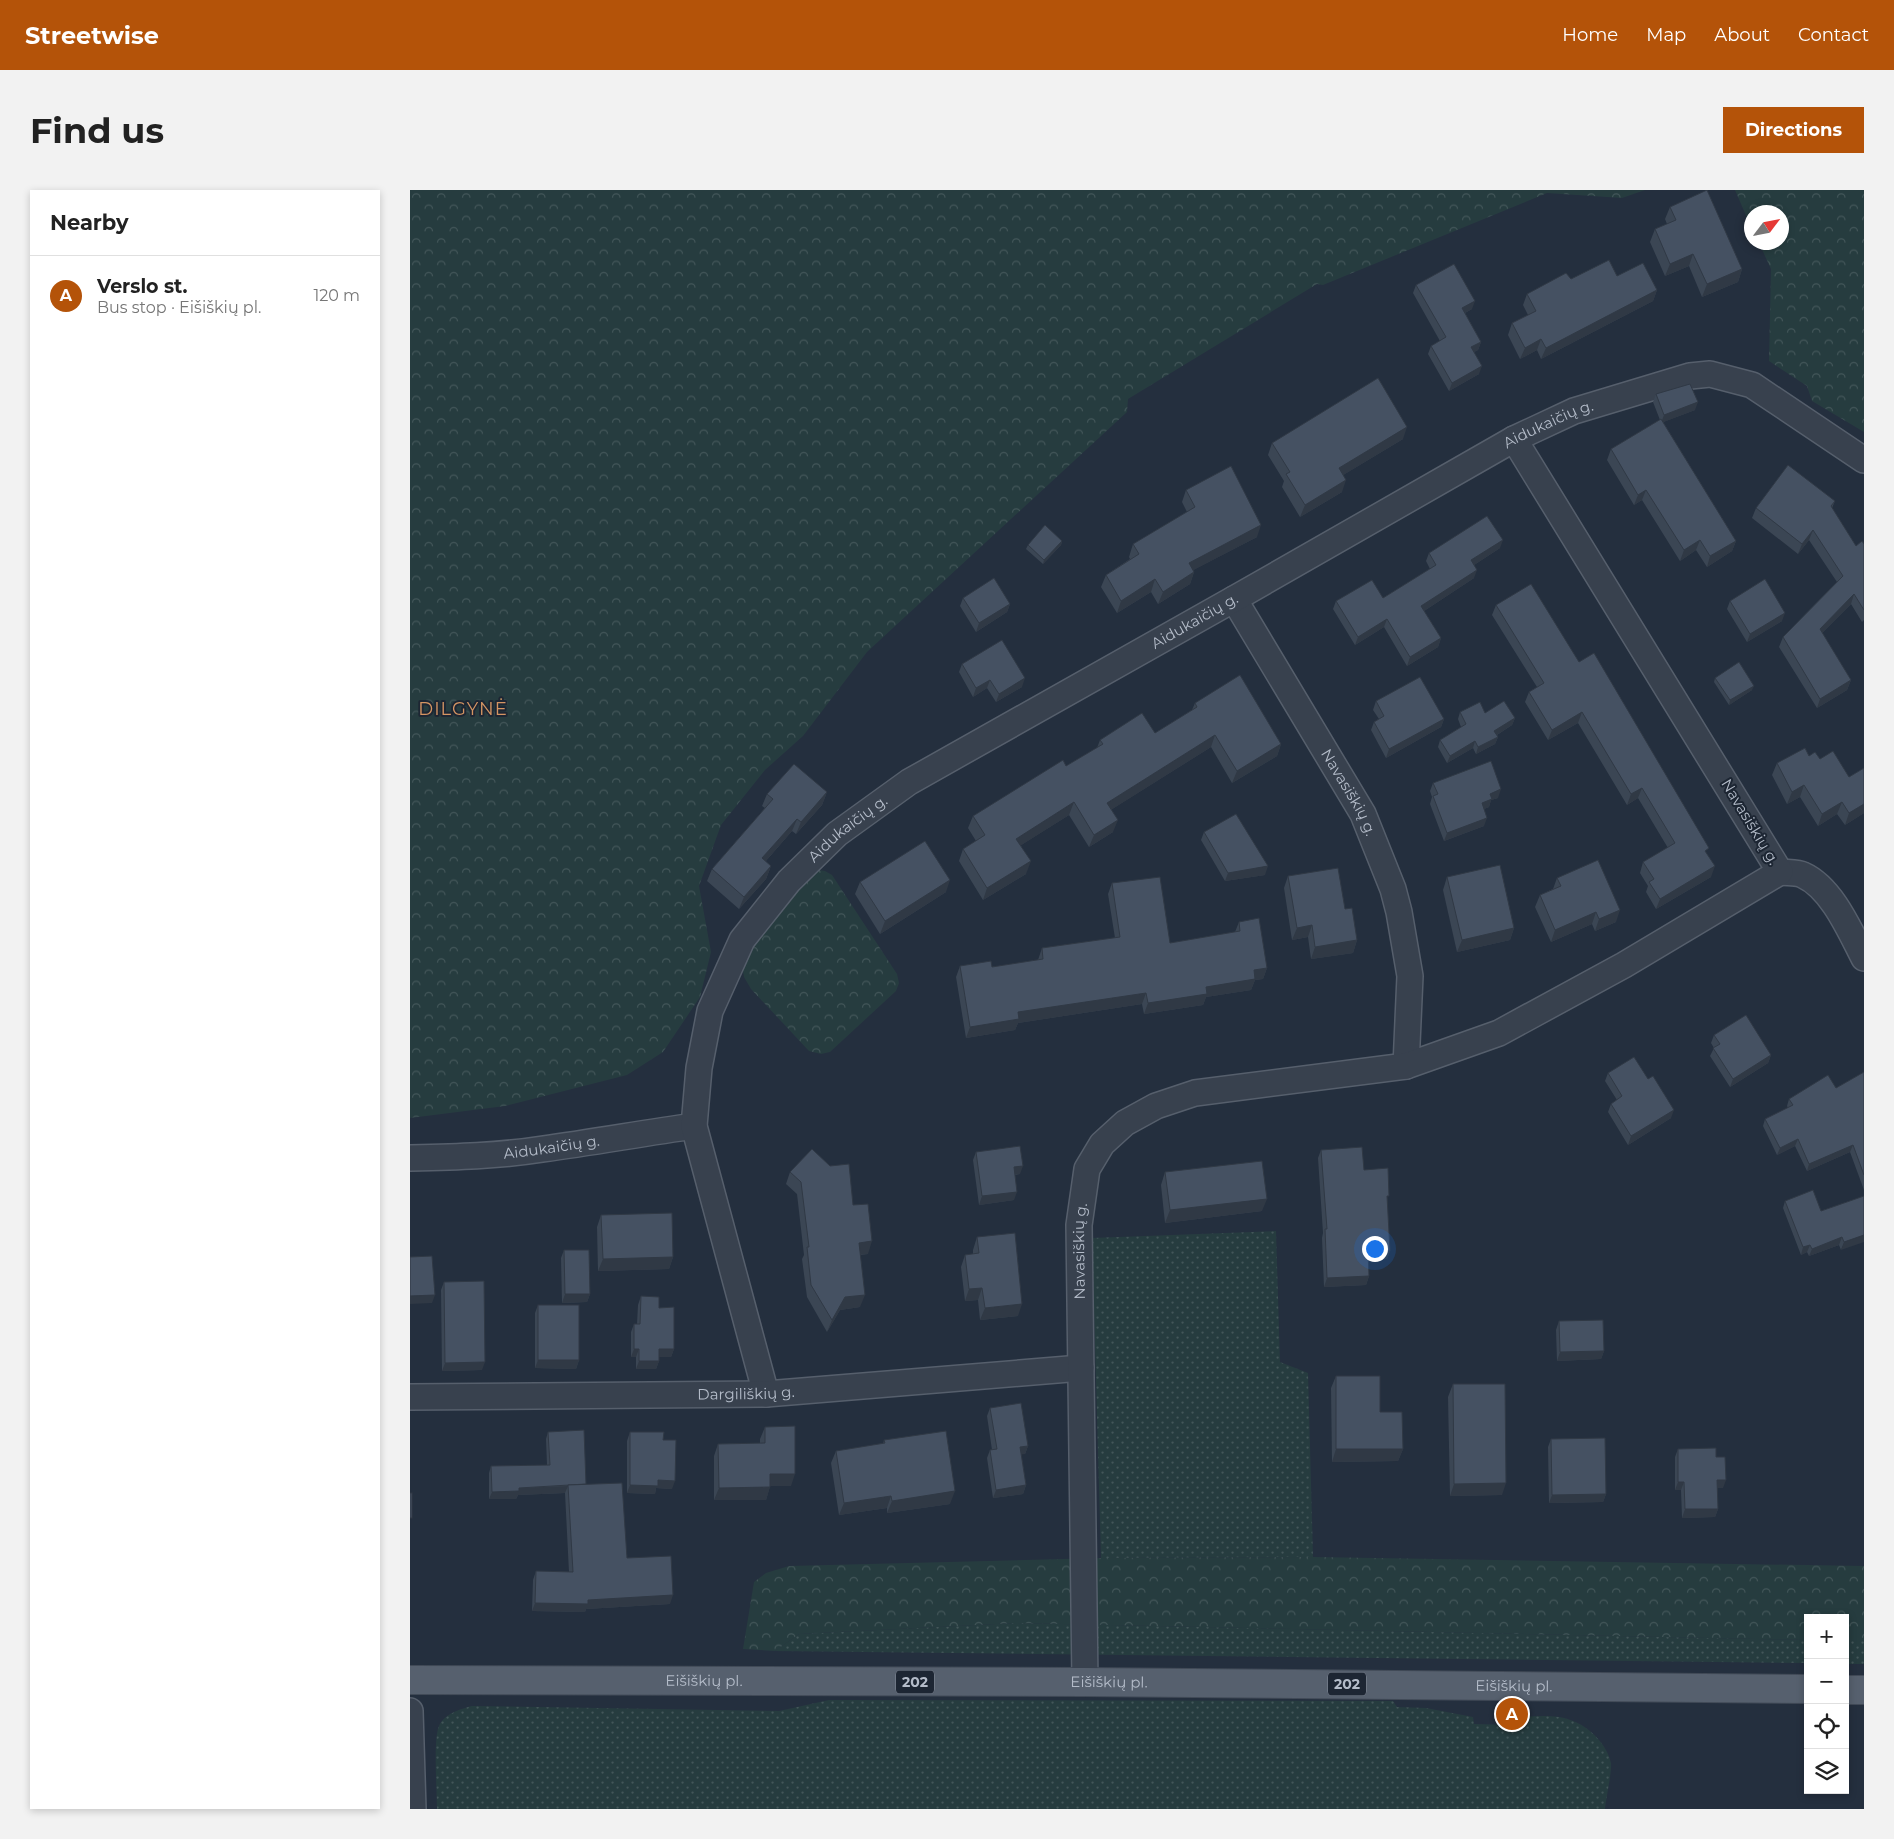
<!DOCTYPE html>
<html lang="en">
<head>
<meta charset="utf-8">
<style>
	:root { --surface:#fff; --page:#f2f2f2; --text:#222; --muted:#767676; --line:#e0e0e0; --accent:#b45309 }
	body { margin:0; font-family:Montserrat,sans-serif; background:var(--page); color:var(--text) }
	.controls { position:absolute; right:15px; bottom:15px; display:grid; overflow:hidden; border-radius:0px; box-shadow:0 2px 8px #0003 }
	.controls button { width:45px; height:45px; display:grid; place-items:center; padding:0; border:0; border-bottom:1px solid var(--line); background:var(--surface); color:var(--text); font:25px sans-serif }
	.compass { position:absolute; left:1334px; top:15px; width:45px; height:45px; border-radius:50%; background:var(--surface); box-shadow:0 2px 8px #0003; rotate:58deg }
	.you { position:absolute; left:964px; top:1058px; width:18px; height:18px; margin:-12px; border:4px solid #fff; border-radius:50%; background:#1a73e8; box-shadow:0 0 0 8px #1a73e833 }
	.badge { display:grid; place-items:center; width:32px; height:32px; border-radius:50%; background:var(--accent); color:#fff; font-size:16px; font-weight:700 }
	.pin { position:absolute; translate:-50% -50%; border:2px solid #fff; box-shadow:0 1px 5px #0006 }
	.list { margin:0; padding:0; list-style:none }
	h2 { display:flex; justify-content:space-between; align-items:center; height:65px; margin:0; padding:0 20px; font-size:21px }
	h2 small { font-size:16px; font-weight:400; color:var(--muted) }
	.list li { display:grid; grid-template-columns:32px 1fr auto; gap:15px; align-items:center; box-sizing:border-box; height:80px; padding:0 20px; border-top:1px solid var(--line) }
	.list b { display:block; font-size:19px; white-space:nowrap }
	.list p { margin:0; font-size:16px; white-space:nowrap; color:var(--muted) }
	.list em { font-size:16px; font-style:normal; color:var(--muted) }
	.icon { flex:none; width:28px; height:28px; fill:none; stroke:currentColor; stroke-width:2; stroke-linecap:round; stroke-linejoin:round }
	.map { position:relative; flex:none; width:1454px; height:1619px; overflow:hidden; border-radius:0px }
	header { display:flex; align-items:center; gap:30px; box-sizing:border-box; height:70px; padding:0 25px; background:var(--accent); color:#fff }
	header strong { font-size:24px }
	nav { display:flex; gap:28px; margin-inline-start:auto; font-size:18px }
	.intro { display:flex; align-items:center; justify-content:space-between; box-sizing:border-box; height:120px; padding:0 30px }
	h1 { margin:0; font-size:35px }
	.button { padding:12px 22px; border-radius:0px; background:var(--accent); color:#fff; font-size:18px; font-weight:700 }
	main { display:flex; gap:30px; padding:0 30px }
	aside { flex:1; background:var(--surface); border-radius:0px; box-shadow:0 2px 8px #0003 }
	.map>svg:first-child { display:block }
	.grass { fill:url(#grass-dots) }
	.forest { fill:url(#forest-crowns) }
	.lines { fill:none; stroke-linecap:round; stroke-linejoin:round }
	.street-casing { stroke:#565f6c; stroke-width:28 }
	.primary-casing { stroke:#414a57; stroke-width:30 }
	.street { stroke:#38414e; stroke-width:25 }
	.primary { stroke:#56606e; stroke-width:28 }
	.wall { fill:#3b4654 }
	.shaded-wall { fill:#303945 }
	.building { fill:#455162; stroke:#303945 }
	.labels { text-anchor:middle; stroke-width:4; stroke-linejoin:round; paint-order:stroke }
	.shield { fill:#1d2633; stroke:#878f9c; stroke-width:1 }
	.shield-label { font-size:14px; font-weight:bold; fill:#b4bcc9 }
	.street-label { font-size:15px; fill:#b4bcc9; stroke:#1d2633 }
	.quarter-label { font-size:18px; letter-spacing:1px; fill:#d59563; stroke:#1d2633 }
</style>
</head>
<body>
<header>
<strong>Streetwise</strong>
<nav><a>Home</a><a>Map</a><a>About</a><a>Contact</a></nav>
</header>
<div class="intro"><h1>Find us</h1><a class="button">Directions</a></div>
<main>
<aside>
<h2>Nearby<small></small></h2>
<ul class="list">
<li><span class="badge">A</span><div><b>Verslo st.</b><p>Bus stop · Eišiškių pl.</p></div><em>120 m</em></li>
</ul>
</aside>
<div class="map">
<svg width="1454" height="1619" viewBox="0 0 1454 1619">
	<defs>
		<pattern id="grass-dots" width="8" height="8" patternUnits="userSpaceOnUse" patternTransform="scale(1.25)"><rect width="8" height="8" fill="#263c3f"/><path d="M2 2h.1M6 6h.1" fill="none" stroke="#435659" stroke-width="1.8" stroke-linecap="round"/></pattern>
		<pattern id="forest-crowns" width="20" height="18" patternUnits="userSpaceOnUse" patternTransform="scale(1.25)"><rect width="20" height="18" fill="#263c3f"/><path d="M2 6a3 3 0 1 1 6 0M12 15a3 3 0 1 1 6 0" fill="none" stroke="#435659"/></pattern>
	</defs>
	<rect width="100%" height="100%" fill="#242f3e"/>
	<g class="grass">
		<path d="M866,1041l4,131 28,11 5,184 -212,1 -9,-320z"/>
		<path d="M606,1433l792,17v23l-1033,-12 24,-17z"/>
		<rect x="1435" y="1451" width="19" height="23"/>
		<path d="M419,1510l564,1 4,6 29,1 47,9 1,7 39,1v-8c15,0 31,-2 46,0 23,3 47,23 52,46 1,9 -5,35 -6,46h-1168c0,-17 -4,-70 2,-83 5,-12 21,-17 33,-20l307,5z"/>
	</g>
	<g class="forest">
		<path d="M0,0h1235l-23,8 -75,-5 -224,92 -6,-1 -189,115 -1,13 -260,240 -64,84 -38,34 -44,55 -22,61 12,66 -11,45 -37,55 -36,23 -122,31 -95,12z"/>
		<path d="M1325,0h129v242l-52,-31 -5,-15 -38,-25 2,-92 -12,-26 23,-1v-30h-30l-1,15z"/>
		<path d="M408,680l7,1 7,4 65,99 2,9 -3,8 -66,61 -9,2 -12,-3 -58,-62 -7,-12 -2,-13 23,-39 42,-47z"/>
		<path d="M903,1367l551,9v75h-19v-23h-37v22l-792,-17 -217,11 -24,17 -32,-2 11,-67 12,-9 23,-7 312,-8z"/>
	</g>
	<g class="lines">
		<g class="street-casing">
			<g id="street">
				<path id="s1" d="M824,409l129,215 30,75 6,23 11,64 -4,90"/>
				<path d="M1370,682c7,1 17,0 23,3 29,13 47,56 61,83"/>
				<path id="s2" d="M0,968c44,-1 89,-2 133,-9 51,-7 101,-16 151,-23"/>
				<path id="s3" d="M356,1204l-72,-268 5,-58 11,-57 32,-71 47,-59 48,-47 72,-52 325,-183 280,-160 60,-28 116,-35 20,-2 42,11 112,75"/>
				<path id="s4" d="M0,1207l356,-3 315,-26"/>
				<path id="s5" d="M675,1492l-6,-457 8,-56 15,-25 23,-21 31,-17 39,-13 211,-27 93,-33 125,-68 156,-93 -266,-433"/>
				<path d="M0,1521l3,98"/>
			</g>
		</g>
		<g class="primary-casing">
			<g id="primary">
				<path id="s6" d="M0,1490l675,2 723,7"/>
				<path d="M1435,1500h19"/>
			</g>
		</g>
		<use href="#street" class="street"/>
		<use href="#primary" class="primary"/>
	</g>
	<g class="wall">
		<path d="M1260,17l72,62 -4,13 -36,15 -13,-31 -24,10 -15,-34 5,-13 12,-5 -2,-5z"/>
		<path d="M1207,86l40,14 -4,11 -112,58 -4,-9 -17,9 -12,-24 4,-12 16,-8 -5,-10 4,-11 44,-15z"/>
		<path d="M1006,95l56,24 -7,4 16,29 -3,8 -4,2 5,22 -30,17 -21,-37 3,-8 9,-5 -27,-48z"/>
		<path d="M1246,204l39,16 -32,12 73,119 -4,10 -25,16 -11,-17 -16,11 -38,-61 -8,5 -27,-45 4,-11 49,-29 -7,-18z"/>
		<path d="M993,249l-60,36 -1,17 -42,25 -18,-30 2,-6 -16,-26 4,-12z"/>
		<path d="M776,300l71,47 -64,33 1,2 -4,12 -32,20 -7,-12 -34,21 -16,-26 5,-12 24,-16 -1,-2 4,-13 54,-32 -5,-10z"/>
		<path d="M1425,311l-3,7 24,38 8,-2v76l-2,2 -11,-18 -29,29 29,47 -4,10 -30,18 -38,-61 4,-10 54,-55 -28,-42 -11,14 -46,-36 4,-10z"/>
		<path d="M652,351l-1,4 -18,19 -17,-15 2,-4z"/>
		<path d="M1090,358l-26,17v13l-50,33 17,27 -3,9 -31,19 -23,-39 -29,18 -22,-36 3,-8 47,-3 47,-29 -4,-8 3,-8z"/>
		<path d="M553,408l47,6 -3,8 -31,20 -16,-26z"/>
		<path d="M1320,411l52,20 -35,21 -20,-33z"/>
		<path d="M1086,415l83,57 128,192 4,23 -55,32 -10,-17 2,-6 -8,-13 3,-11 25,-14 -30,-50 -11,7 -49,-82 -30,17 -23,-38 4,-10 8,-5 -45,-72z"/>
		<path d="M552,474l60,23 -26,15 -9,-14 -14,9 -14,-25z"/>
		<path d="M1305,488l37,12 -23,15 -15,-23z"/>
		<path d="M966,511l68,18 -3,8 -55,31 -15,-28 3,-8 5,-3 -6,-9z"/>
		<path d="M785,513l86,41 -4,12 -45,27 -21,-36 -99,62 1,23 -24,15 -20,-32 -48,30 5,29 -43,26 -24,-39 4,-12 13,-8 -8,-13 5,-12 93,-50 31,-18 3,-8 55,-7 37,-23z"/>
		<path d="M1050,522l25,1 30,5 -3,7 -15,10 1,2 -3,7 -19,10 -3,-6 -26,15 -9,-16 2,-7 21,-13 -3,-8z"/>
		<path d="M1399,566l11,3 29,18 15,-9v45l-19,12 -8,-11 -19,12 -18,-29 -13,7 -15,-29 5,-12z"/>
		<path d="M1023,593l65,15 -7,2 -2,7 -5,2v17l-40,15 -14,-37 2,-7 -2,-6z"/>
		<path d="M417,602l-5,13 -26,29 -4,-3 -27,31 6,4 -5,13 -27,30 -32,-28 5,-12 53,-61 -3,-2 5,-12z"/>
		<path d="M794,642l61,43 -40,6 -24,-41z"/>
		<path d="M878,686l57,33 12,31 -4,13 -42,6 -3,-22 -16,3 -8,-52z"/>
		<path d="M1037,687l67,51 -4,12 -53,12 -14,-62z"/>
		<path d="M1147,688l59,44 -21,9 -3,-7 -41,18 -16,-35 5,-12 13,-6z"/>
		<path d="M450,692l86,10 -66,42 -25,-40z"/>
		<path d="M702,693l58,60 65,-11 4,-10 28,46 -4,11 -8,1 -4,10 -45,7 -3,8 -59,9 -2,-10 -124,19 -3,7 -49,8 -10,-61 4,-11 32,1 46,-7 4,-12 73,-10 -7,-44z"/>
		<path d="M1304,845l57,20 -3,8 -38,24 -20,-31 4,-8 -3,-5z"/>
		<path d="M1454,882v118l-14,-38 -43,19 -12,-25 -18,9 -14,-29 2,-7 23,-11 -1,-2 2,-7 47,-11z"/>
		<path d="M1198,883l63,45 -43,27 -20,-33 3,-8 6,-4 -12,-19z"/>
		<path d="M911,960l43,20 23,31 3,50 -3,8 -19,1 1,16 -3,9 -42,2 -2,-49 1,-5 -5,-75z"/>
		<path d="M566,962l44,22 -5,1 -1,25 -35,5 -6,-45z"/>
		<path d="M380,982l63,33 15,49 -8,1v52l-20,3 -13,22 -20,-35 -5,-38 2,-4 -7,-61 -11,-10z"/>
		<path d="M755,982l97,39 -97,12 -4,-38z"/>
		<path d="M1454,1006l-23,54 -2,-5 -30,11 -2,-4 -6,3 -18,-47 2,-7 36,10z"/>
		<path d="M191,1025l72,42 -4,12 -71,2 -1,-44z"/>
		<path d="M567,1047l41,79 -38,4 -2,-20 -13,1 -4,-34 4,-12 8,-1v-4z"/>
		<path d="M154,1060l26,44 -3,8 -25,1 -1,-45z"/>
		<path d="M34,1092l38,88 -40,1 -1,-81z"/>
		<path d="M231,1106l18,12 15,41 -3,8h-12v4l-3,8h-20v-12h-5v-25l3,-8h3l1,-19z"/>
		<path d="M128,1115l41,55 -3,9 -41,-1v-55z"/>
		<path d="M1149,1131l45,30 -3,8 -44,2 -1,-31z"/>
		<path d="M926,1186l44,36 23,37 -5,12 -66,1 -1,-74z"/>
		<path d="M1043,1194l49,111 -52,1 -2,-99z"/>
		<path d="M580,1218l38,38 -3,8h-4l5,31 -3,9 -30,4 -6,-40 3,-8h2l-5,-34z"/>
		<path d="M355,1237l26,59h-21l-4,14h-52v-44l4,-12 42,-1v-4z"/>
		<path d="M138,1242l38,52 41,74 43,46 -84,5 -1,3 -53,-1 1,-31 3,-9 33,1 -4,-79 -47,2 -2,4h-27v-26l2,-7 56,-1 -1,-26z"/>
		<path d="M220,1242l33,8 9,49 -16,-1 -1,6 -28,-1v-52z"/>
		<path d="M1141,1249l55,55 -3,8 -54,1 -1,-56z"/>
		<path d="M474,1250l66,64 -63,9v-5l-48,7 -8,-52 5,-12 47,-7z"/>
		<path d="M1268,1259l38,8 7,31h-6l1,21 -3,8 -33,1 -1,-28h-6v-33z"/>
	</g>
	<g class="shaded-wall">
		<path d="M1283,64l-4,12 -24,10 5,-12z"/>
		<path d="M1332,79l-4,13 -36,15 5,-13z"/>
		<path d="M1247,100l-4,11 -112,58 5,-11z"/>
		<path d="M1065,111l-3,8 -13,7 3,-8z"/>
		<path d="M1131,149l-4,11 -17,9 5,-11z"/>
		<path d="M1071,152l-3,8 -10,5 3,-8z"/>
		<path d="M1072,176l-3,8 -30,17 3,-8z"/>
		<path d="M1288,212l-3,8 -34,13 3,-8z"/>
		<path d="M997,237l-4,12 -68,41 4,-12z"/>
		<path d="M936,290l-4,12 -42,25 5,-12z"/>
		<path d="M1236,300l-4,10 -8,5 4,-10z"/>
		<path d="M851,335l-4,12 -73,38 5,-12z"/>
		<path d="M1403,340l-4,10 -11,14 4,-10z"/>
		<path d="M1093,350l-3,8 -32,21 3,-9z"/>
		<path d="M1290,350l-4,10 -16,11 4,-11z"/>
		<path d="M652,351l-1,4 -18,19 1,-4z"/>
		<path d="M1326,351l-4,10 -25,16 3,-11z"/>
		<path d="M1067,380l-3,8 -56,37 3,-9z"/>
		<path d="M784,382l-4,12 -32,20 5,-12z"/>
		<path d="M745,389l-4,13 -34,21 4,-12z"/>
		<path d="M1444,404l-3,10 -35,35 4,-10z"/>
		<path d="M600,414l-3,8 -31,20 3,-9z"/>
		<path d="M1375,423l-3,8 -35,21 3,-8z"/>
		<path d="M977,429l-3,8 -29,18 3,-8z"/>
		<path d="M1031,448l-3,9 -31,19 3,-9z"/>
		<path d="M615,488l-3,9 -26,15 3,-8z"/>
		<path d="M580,490l-3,8 -14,9 3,-9z"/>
		<path d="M1441,490l-4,10 -30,18 3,-9z"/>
		<path d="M1344,496l-2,4 -23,15 1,-5z"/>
		<path d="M1172,522l-4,11 -30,17 4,-10z"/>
		<path d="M1105,528l-3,7 -20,13 2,-7z"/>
		<path d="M1034,529l-3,8 -55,31 3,-9z"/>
		<path d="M805,545l-4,12 -108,68 4,-12z"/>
		<path d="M1088,547l-3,7 -19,10 2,-7z"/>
		<path d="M1065,551l-2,7 -26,15 3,-7z"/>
		<path d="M871,554l-4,12 -45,27 5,-12z"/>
		<path d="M1394,595l-4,12 -13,7 5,-12z"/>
		<path d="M1232,598l-4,10 -11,7 4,-11z"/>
		<path d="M1091,599l-3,9 -7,2 -2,7 -10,4 3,-8 8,-9z"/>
		<path d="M417,602l-5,13 -26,29 5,-12z"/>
		<path d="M664,612l-5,13 -57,36 4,-12z"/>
		<path d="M1432,612l-5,12 -19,12 4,-12z"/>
		<path d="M1454,614v9l-19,12 4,-12z"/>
		<path d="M1077,628l-3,8 -40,15 3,-8z"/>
		<path d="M387,629l-5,12 -35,40 5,-13z"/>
		<path d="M708,630l-5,12 -24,15 5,-12z"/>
		<path d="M621,671l-5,13 -43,26 4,-12z"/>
		<path d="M361,676l-5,13 -27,30 5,-12z"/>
		<path d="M858,676l-3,9 -40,6 3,-8z"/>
		<path d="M1305,676l-4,11 -55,32 4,-10z"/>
		<path d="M540,690l-4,12 -66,42 5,-13z"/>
		<path d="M1210,720l-4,12 -21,9 4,-12z"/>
		<path d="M1186,722l-4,12 -41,18 4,-12z"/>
		<path d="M902,735l-4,12 -16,3 5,-12z"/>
		<path d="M1104,738l-4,12 -53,12 5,-12z"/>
		<path d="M947,750l-4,13 -42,6 4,-12z"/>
		<path d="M857,778l-4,11 -8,1 -4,10 -45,7 -3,8 -59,9 4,-11 58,-16 48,-17z"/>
		<path d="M736,803l-4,11 -124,19 -3,7 -49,8 4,-11 48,-15z"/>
		<path d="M1361,865l-3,8 -38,24 3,-8z"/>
		<path d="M1264,920l-3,8 -43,27 3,-9z"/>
		<path d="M1388,949l-3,7 -18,9 3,-7z"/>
		<path d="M1443,955l-3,7 -43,19 2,-7z"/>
		<path d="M613,976l-3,8 -9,1 3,-8z"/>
		<path d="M607,1002l-3,8 -35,5 3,-9z"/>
		<path d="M857,1009l-5,12 -97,12 5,-13z"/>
		<path d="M1454,1045v7l-23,8 3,-8z"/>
		<path d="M1432,1047l-3,8 -30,11 3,-7z"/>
		<path d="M462,1051l-4,13 -13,1 4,-12z"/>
		<path d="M1400,1055l-3,7 -6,3 2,-8z"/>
		<path d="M980,1061l-3,8 -22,1 3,-8z"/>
		<path d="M263,1067l-4,12 -71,2 5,-12z"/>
		<path d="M959,1086l-3,9 -42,2 3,-9z"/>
		<path d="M572,1098l-4,12 -13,1 4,-12z"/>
		<path d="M155,1104h25l-3,8 -25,1z"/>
		<path d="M25,1105l-3,8 -22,1v-8z"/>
		<path d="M455,1105l-5,12 -20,3 -13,22 5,-12 13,-23z"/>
		<path d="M612,1114l-4,12 -38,4 5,-12z"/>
		<path d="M224,1159h5l-3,8h-5z"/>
		<path d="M249,1159h15l-3,8h-15z"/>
		<path d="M1194,1161l-3,8 -44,2 3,-9z"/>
		<path d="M128,1170h41l-3,9 -41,-1z"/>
		<path d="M229,1171h20l-3,8h-20z"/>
		<path d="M75,1172l-3,8 -40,1 3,-8z"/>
		<path d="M618,1256l-3,8 -8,1 3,-8z"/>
		<path d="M926,1259h67l-5,12 -66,1z"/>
		<path d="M360,1284h25l-4,12h-25z"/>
		<path d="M248,1290l17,1 -3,8 -16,-1 -1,6 -28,-1 3,-8z"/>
		<path d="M1307,1290h9l-3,8h-9z"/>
		<path d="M1268,1292h6l-3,8h-6z"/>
		<path d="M1096,1293l-4,12 -52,1 4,-12z"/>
		<path d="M616,1295l-3,9 -30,4 3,-8z"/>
		<path d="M158,1296l-3,7 -47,2 -2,4h-27l3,-7 27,-4z"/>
		<path d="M360,1297l-4,13h-52l5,-12z"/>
		<path d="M545,1301l-5,13 -63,9 5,-12z"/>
		<path d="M1196,1304l-3,8 -54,1 3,-8z"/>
		<path d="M481,1306l-4,12 -48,7 5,-12z"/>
		<path d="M1275,1319h33l-3,8 -33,1z"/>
		<path d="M263,1405l-3,9 -84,5 -1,3 -53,-1 3,-8 53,-3z"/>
	</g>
	<g class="building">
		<path d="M1297,0l35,79 -35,15 -14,-30 -23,10 -15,-35 21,-9 -6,-13z"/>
		<path d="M1199,70l8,16 26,-13 14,27 -111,58 -5,-9 -16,9 -13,-25 24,-12 -9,-17 39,-21 5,6z"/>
		<path d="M1044,74l21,37 -13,7 19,34 -10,5 11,19 -30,17 -21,-37 15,-9 -30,-52z"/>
		<path d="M968,188l29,49 -68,41 7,12 -41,25 -19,-31 4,-2 -18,-29z"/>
		<path d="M1280,194l8,18 -34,13 -8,-21z"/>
		<path d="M1251,229l75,122 -26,15 -10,-16 -16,10 -38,-60 -8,5 -27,-46z"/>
		<path d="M1378,275l47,36 -4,5 25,40 6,-5 2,3v66l-10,-16 -34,35 31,51 -31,19 -37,-62 60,-61 -30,-46 -11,14 -46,-36z"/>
		<path d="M821,276l30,59 -72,38 5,9 -31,20 -8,-13 -34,22 -15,-26 33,-21 -6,-10 62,-37 -9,-17z"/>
		<path d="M1077,326l16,24 -32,20 6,10 -56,36 20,32 -31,19 -23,-38 -29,18 -22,-36 36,-21 11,18 53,-33 -7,-12z"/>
		<path d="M635,335l17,16 -18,19 -16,-15z"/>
		<path d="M584,388l16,26 -31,19 -16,-25z"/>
		<path d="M1355,389l20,34 -35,21 -20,-33z"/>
		<path d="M1121,394l48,78 15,-9 115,195 -4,3 10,15 -55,33 -11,-17 5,-3 -11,-17 32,-19 -33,-55 -11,6 -49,-82 -30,18 -23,-38 15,-9 -48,-78z"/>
		<path d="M592,450l23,38 -26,16 -9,-14 -14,8 -14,-24z"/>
		<path d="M1329,472l15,24 -24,14 -15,-22z"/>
		<path d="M830,485l41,69 -44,27 -22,-36 -108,68 11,17 -24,15 -20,-33 -58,37 15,22 -44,27 -24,-39 22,-14 -12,-19 90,-56 3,6 37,-22 -3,-4 42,-27 13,20 42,-26 -2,-4z"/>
		<path d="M1010,487l24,42 -55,30 -15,-27 10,-6 -8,-15z"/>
		<path d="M1094,511l11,17 -21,13 4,6 -20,10 -3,-6 -25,15 -10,-16 26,-16 -6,-12 20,-10 5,11z"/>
		<path d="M1395,558l4,8 6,-4 5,7 13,-8 16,26 15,-9v36l-15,9 -7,-11 -20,12 -18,-29 -12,7 -15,-29z"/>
		<path d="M1081,571l10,28 -11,5 2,5 -10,4 5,15 -40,15 -14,-37 5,-2 -5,-11z"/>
		<path d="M384,574l33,28 -26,30 -4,-3 -35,39 9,8 -27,31 -32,-28 61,-70 -6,-5z"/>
		<path d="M826,624l32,52 -40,7 -24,-41z"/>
		<path d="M515,651l25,39 -65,41 -25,-39z"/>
		<path d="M1188,670l22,50 -21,9 -3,-7 -41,18 -15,-35 21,-9 -4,-8z"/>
		<path d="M1090,675l14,63 -52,12 -15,-63z"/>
		<path d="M928,678l7,41 7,-1 5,32 -42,7 -3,-22 -15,3 -9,-52z"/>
		<path d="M750,687l10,66 70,-12 -1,-9 20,-4 8,50 -13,2 1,9 -49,8 1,7 -59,9 -2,-10 -128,19 1,7 -49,8 -10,-61 31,-5 1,6 51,-8 -1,-11 78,-11 -8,-54z"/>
		<path d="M1336,825l25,40 -38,24 -20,-31 7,-4 -6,-9z"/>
		<path d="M1224,867l14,22 5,-3 21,34 -43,26 -20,-32 11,-8 -14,-23z"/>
		<path d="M1454,882v103l-11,-30 -44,19 -11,-25 -18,9 -15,-29 28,-14 -4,-6 39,-24 8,13z"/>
		<path d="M610,956l3,20 -9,1 3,25 -35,4 -6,-44z"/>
		<path d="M952,957l2,23 24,-2 1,28h-2l3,55 -22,1 1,24 -42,2 -2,-49h2l-6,-79z"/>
		<path d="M402,959l18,17 19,-2 4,41 15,-1 4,37 -13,2 6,52 -20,2 -13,23 -21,-35 -4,-38h2l-8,-65 -11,-10z"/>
		<path d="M852,971l5,38 -97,11 -5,-38z"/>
		<path d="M1403,1000l8,21 43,-15v39l-20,7 -2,-5 -30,12 -2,-4 -7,2 -18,-46z"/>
		<path d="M262,1023l1,44 -70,2 -2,-44z"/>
		<path d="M605,1043l7,71 -37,4 -3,-20 -13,1 -4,-34 14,-2 -2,-16z"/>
		<path d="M154,1060h25l1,44h-25z"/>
		<path d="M22,1066l3,39 -25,1v-39z"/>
		<path d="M74,1091l1,81 -40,1 -1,-81z"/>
		<path d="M231,1106l18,1v11l15,-1v42h-15v12h-20v-12h-5v-25h6z"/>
		<rect x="128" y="1115" width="41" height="55"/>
		<path d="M1193,1130l1,31 -44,1 -1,-31z"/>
		<path d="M926,1186h44v36h22l1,37h-67z"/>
		<path d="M1043,1194h52l1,99 -52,1z"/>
		<path d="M611,1213l7,43 -8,1 6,38 -30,5 -6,-40 7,-1 -7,-41z"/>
		<path d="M385,1236v48h-25v13l-51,1 -1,-44 47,-1v-16z"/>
		<path d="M174,1240l2,54 -67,4v3l-27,1 -1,-26 59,-1 -2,-33z"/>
		<path d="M536,1241l9,60 -63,10 -1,-5 -47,7 -8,-52 49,-8 -1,-3z"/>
		<path d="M220,1242h34l-1,8h13l-1,41 -17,-1v6l-28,-1z"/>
		<path d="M1195,1248l1,56 -54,1 -1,-56z"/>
		<path d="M1306,1258v9h9l1,23h-9l1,29h-33l-1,-27h-6v-33z"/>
		<path d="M212,1293l5,75 44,-2 2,39 -85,5v4l-53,-1 1,-32 37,1 -5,-87z"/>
		<rect x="0" y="1303" width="2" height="25"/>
	</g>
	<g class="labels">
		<g class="shield">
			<rect x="486" y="1480.5" width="38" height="23" rx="4"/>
			<rect x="918" y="1482.5" width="38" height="23" rx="4"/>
		</g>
		<g class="shield-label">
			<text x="505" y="1497">202</text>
			<text x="937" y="1499">202</text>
		</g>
		<g class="street-label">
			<text dy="5" stroke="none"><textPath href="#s3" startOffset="1436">Aidukaičių g.</textPath></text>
			<text dy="5" stroke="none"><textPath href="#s3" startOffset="1031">Aidukaičių g.</textPath></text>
			<text dy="5" stroke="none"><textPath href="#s1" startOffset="225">Navasiškių g.</textPath></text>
			<text transform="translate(1340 632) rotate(59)" y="5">Navasiškių g.</text>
			<text dy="5" stroke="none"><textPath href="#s3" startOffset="626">Aidukaičių g.</textPath></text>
			<text dy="5" stroke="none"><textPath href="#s2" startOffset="142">Aidukaičių g.</textPath></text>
			<text dy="5" stroke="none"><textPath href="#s5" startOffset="431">Navasiškių g.</textPath></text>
			<text dy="5" stroke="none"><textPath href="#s4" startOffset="336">Dargiliškių g.</textPath></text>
			<text dy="5" stroke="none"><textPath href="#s6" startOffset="294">Eišiškių pl.</textPath></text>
			<text dy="5" stroke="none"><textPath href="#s6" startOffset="699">Eišiškių pl.</textPath></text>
			<text dy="5" stroke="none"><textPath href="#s6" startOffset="1104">Eišiškių pl.</textPath></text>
		</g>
		<g class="quarter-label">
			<text x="53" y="525">DILGYNĖ</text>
		</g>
	</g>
</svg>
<div class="controls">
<button>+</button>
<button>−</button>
<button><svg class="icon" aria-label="locate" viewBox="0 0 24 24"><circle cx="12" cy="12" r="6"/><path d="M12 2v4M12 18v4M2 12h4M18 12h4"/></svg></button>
<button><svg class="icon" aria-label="layers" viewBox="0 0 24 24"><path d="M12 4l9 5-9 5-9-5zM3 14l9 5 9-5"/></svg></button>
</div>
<svg class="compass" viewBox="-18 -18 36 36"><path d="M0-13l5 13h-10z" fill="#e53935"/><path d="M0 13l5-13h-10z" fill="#767676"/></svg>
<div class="you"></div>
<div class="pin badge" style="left:1102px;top:1524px">A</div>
</div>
</main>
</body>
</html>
